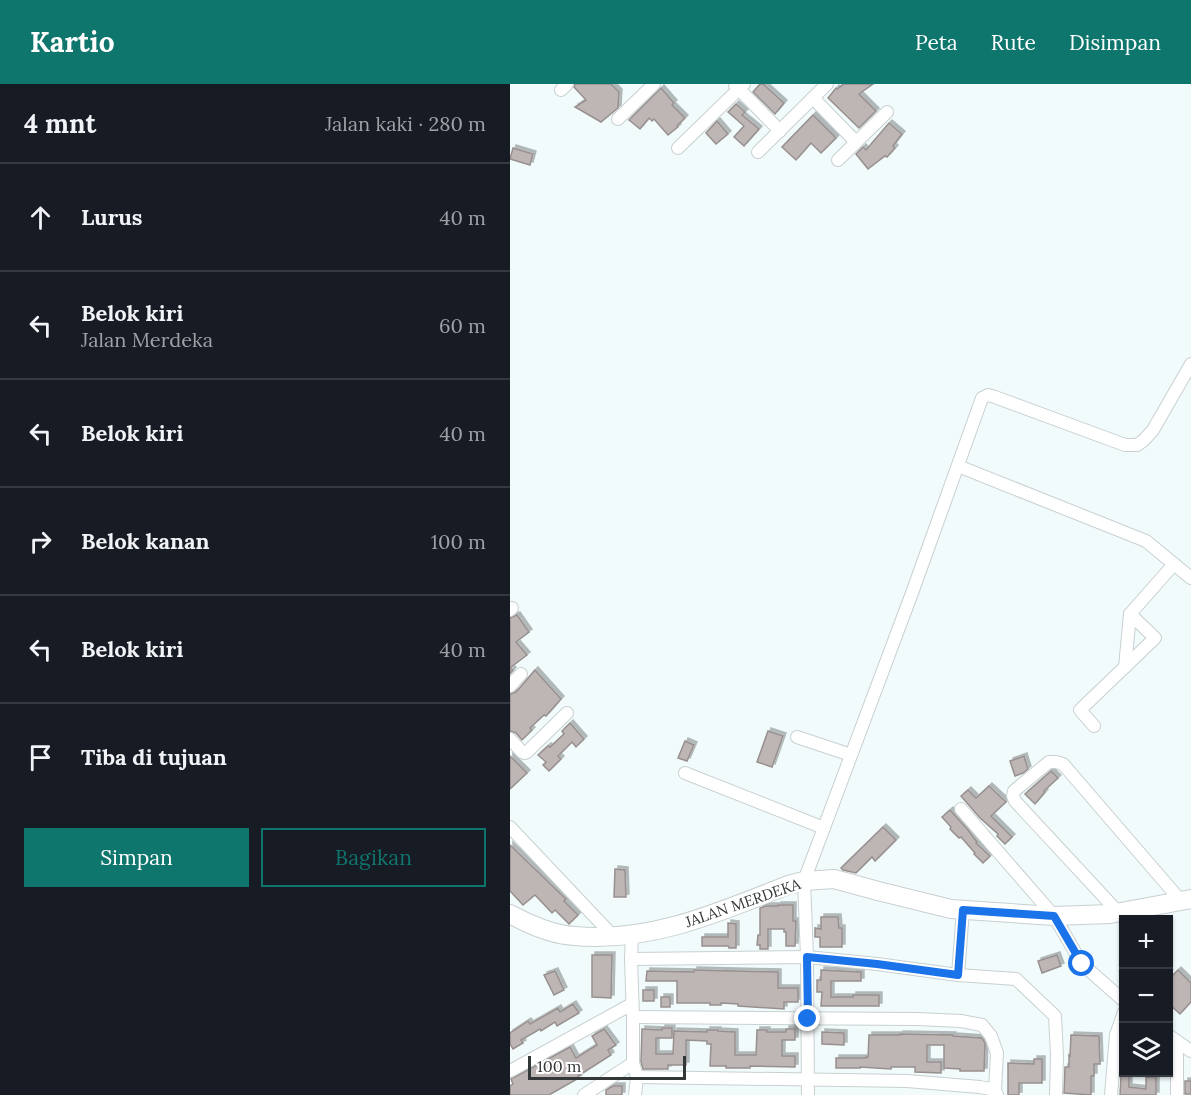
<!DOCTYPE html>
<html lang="id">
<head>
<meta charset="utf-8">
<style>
	:root { --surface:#171b24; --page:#242831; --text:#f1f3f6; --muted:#9ea1a6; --line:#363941; --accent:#0f766e }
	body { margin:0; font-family:Lora,serif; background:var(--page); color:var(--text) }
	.controls { position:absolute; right:18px; bottom:18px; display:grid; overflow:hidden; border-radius:0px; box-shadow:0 2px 4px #0004 }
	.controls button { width:54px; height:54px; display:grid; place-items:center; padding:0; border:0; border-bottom:2px solid var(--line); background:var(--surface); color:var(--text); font:30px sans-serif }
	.scale { position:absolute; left:18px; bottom:15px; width:158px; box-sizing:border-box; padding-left:6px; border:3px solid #343738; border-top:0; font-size:16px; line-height:21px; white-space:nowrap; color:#343738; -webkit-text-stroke:4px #fff; paint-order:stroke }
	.stop { position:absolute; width:18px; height:18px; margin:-14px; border:4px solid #1a73e8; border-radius:50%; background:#fff }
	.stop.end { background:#1a73e8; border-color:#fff; box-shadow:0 2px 6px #0008 }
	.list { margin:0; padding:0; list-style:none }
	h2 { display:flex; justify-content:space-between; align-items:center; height:78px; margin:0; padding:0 24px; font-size:26px }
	h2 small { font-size:20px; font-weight:400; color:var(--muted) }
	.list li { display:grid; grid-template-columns:39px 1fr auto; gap:18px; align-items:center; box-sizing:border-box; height:108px; padding:0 24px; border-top:2px solid var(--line) }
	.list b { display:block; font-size:22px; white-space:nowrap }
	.list p { margin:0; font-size:20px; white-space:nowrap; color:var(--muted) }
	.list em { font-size:20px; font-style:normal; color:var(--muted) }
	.actions { display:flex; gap:12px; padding:18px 24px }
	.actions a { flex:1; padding:14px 0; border:2px solid var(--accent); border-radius:0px; text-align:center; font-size:21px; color:var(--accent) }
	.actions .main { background:var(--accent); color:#fff }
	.icon { flex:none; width:33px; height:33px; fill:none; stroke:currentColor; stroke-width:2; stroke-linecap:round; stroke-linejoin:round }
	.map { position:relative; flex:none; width:681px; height:1011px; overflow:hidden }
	header { display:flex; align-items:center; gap:36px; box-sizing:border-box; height:84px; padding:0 30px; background:var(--accent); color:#fff }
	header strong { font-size:28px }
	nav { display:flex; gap:33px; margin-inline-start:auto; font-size:21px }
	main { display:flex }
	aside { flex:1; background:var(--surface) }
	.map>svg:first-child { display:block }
	.building { fill:#bdb6b4; stroke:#97908e; stroke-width:1.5; filter:url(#shadow) }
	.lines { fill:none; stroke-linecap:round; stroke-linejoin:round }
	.street-casing { stroke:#c8d0d1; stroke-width:14 }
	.secondary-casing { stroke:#c8d0d1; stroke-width:20 }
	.street { stroke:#fff; stroke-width:12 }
	.secondary { stroke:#fff; stroke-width:18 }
	.route { stroke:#1a73e8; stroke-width:8 }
	.labels { text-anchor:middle; stroke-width:5; stroke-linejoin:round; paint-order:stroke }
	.street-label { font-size:15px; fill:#343738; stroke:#fff }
</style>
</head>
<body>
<header>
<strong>Kartio</strong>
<nav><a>Peta</a><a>Rute</a><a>Disimpan</a></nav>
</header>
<main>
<aside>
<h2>4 mnt<small>Jalan kaki · 280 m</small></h2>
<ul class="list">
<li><svg class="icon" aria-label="ahead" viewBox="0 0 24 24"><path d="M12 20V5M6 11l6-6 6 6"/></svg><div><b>Lurus</b></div><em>40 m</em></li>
<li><svg class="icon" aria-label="left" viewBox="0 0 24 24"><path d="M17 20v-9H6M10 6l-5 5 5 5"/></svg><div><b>Belok kiri</b><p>Jalan Merdeka</p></div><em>60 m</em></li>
<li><svg class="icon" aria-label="left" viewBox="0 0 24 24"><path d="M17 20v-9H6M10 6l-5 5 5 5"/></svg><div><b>Belok kiri</b></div><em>40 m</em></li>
<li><svg class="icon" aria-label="right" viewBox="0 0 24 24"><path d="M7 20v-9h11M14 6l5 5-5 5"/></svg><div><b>Belok kanan</b></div><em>100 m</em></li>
<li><svg class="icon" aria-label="left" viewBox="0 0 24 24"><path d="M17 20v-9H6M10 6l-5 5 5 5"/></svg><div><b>Belok kiri</b></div><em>40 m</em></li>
<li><svg class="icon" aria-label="arrive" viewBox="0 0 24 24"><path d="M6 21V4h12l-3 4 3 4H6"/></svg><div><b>Tiba di tujuan</b></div></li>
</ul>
<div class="actions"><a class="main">Simpan</a><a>Bagikan</a></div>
</aside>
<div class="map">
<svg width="681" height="1011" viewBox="0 0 681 1011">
	<defs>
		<filter id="shadow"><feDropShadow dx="3" dy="-3" stdDeviation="0" flood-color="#0004"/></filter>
	</defs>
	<rect width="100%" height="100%" fill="#f2fbfc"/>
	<g class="building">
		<path d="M65,0h36l8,8 -1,16 -17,14 -26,-15 11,-7 -12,-13z"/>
		<path d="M250,0h3l21,19 -9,11 -22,-22z"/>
		<path d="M334,0h29l-14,10 17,17 -17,17 -31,-30 8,-10 1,1z"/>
		<path d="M151,4l13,15 -2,2 13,13 -8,8 1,1 -10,8 -14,-16 -2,2 -3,-3 -9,11 -11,-9z"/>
		<path d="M226,20l9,8 -3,3 17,14 -15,17 -10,-9 10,-11 -16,-14z"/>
		<path d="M303,31l23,23 -15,15 -10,-10 -15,17 -14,-13z"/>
		<path d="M207,37l11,13 -12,10 -10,-11z"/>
		<path d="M379,39l13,11 -9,12 2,2 -8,9 -2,-1 -17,13 -12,-15 7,-7 3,3z"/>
		<path d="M3,64l20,6 -3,11 -20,-6z"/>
		<path d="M7,531l12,17 -13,10 11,13 -17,13 3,2 -3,4v-56z"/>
		<path d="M25,586l26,29 -15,17 -2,-1 -14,13 2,2 -10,10 -6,-7 -6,-2v-37l6,-2z"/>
		<path d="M60,639l14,16 -8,8 -4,-5 -14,14 3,3 -12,12 -6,-6 3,-3 -8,-7 10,-9 2,1 14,-13 -2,-3z"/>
		<path d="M258,647l15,5 -11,31 -15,-5z"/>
		<path d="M175,657l9,4 -7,16 -9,-3z"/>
		<path d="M0,672l17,17 -17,16z"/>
		<path d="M514,672l4,13 -5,4 -8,3 -5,-15z"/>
		<path d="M541,687l7,7 -14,13 1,1 -10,12 -10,-10z"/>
		<path d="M479,702l17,16 -15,14 21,21 -7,7 -8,-8 1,-2 -18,-16 -19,-22 7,-6 8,8z"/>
		<path d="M440,726l18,20 9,12 -1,1 14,13 -7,7 -9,-9 1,-1 -14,-16 -2,1 -9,-9 1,-2 -9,-10z"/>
		<path d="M373,743l13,13 -21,21 -3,-4 -16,16 -13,-3 -2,-2z"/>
		<path d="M0,761l56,54 -2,2 14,14 -9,9 -14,-14 -3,3 -17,-18 -12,10 -13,-14z"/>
		<path d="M105,785l10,1 1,27h-12z"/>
		<path d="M268,821h15v16h3l-1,25h-9v-14h-2v-3h-16v20h-8v-4h-3l1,-10h2v-27l6,-2h12z"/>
		<path d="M311,833h17l1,11h3v19h-22v-10h-5v-9l6,1z"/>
		<path d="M218,839l8,1v24h-7l-1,-2h-26v-9h26z"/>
		<path d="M82,871h20l-1,43 -19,-1z"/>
		<path d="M547,871l4,11 -19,7 -4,-12z"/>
		<path d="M184,886l84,2v16h20v14h-14v7l-46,-3v-2l-17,-1v2h-11v-2h-33v-22h-31l1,-10 47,1z"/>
		<path d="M311,886l40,2v9h-30v16h22v-2h26v11h-58l1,-14h-5v-12h4z"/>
		<path d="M668,886l13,13v19l-11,12 -12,-11v-23z"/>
		<path d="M45,887l9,19 -10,5 -10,-20z"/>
		<rect x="133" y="906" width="11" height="11"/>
		<rect x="151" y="913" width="9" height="10"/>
		<path d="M63,920l6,9 -22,13 -2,-4 -14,9 -1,-2 -19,11 2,3 -10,6 -3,-5v-11l18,-12 2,3 28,-16 2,4z"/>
		<path d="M152,944h10v10h-16v16h17l1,-23 33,1v-2h11v1l17,1v23h21l1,-25h10v2h19v-3h9v11h-13v16h13v11l-45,-1v2h-24v-2h-16l1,-22h-4v-3l-21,-1v25h-18v4h-25l-2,-7 1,-33 20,1z"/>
		<path d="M94,945l12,16 -8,5 3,5 -33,21 1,2 -30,17h-39v-9l3,-2 -2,-5 59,-32 6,11 21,-13 -5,-9z"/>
		<path d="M312,948l22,1v12l-22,-1z"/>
		<path d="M390,950l53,1v1l29,2 3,5 -1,28h-24v-2l-16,-1v-23h-17v17h14v11l-26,-1v-5h-24v2l-31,-2v1h-24v-10h30v-1h2l1,-22h31z"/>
		<path d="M561,951l28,1 1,28h-6v12h-3v19l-27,-2 1,-26h4v-12l1,1z"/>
		<path d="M524,975h8v24h-23v12h-11v-32l26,1z"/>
		<path d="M611,992h8v11l17,2v-12h10v18h-36z"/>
		<rect x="675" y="997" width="6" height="13"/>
		<path d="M103,1002h9v9h-16v-5z"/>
	</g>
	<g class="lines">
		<g class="street-casing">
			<g id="street">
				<path d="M225,1l45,46"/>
				<path d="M51,6l6,-6"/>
				<path d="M303,14l43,44"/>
				<path d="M108,35l36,-35"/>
				<path d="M168,64l66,-64"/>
				<path d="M248,68l69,-68"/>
				<path d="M328,76l49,-48"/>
				<path d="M448,382l188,75 45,37"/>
				<path d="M0,526l2,-2"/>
				<path d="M615,583l5,-53"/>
				<path d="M0,602l11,-12"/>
				<path d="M584,642l-14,-16 75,-72 -25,-24 44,-50"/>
				<path d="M287,653l54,18"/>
				<path d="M0,655l12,13 3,1 2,-1 40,-39"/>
				<path d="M175,689l139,55"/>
				<path d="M451,725l93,107 28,48 42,37"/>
				<path d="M0,743l103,109"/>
				<path d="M608,828l-103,-111 -2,-5 1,-5 35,-29h7l7,2 118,137"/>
				<path d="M122,851l-1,24 2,58v46l4,14 -2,18"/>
				<path d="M121,875l176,-2 70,7 81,11 58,4 39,37 2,39 -1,40"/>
				<path d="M448,891l5,-65"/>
				<path d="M123,933l284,2 44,2 21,4 9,11 6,17 -2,37"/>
				<path d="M658,951l23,16"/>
				<path d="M0,987l122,-67"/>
				<path d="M127,993l270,4 73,6 15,3 2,5"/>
				<path d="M74,1011l49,-32"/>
				<path d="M298,1011l-1,-138 -3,-76 108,-288 70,-195 6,-3 7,2 130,48h12l7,-5 9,-10 38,-66"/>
				<path d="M601,1011l5,-60 8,-23"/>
				<path d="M667,1011v-53"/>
			</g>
		</g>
		<g class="secondary-casing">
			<path id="secondary" d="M0,830c18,10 44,21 65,22 75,7 145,-24 213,-51l16,-4 30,-2 44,12 73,18 103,7 56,-2 81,-15"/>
		</g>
		<use href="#street" class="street"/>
		<use href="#secondary" class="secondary"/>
	</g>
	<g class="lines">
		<path class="route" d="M298,935l-1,-62 70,7 81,11 5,-65 91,6 28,48"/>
	</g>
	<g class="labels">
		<g class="street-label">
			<text transform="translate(233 819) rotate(-19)" y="5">JALAN MERDEKA</text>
		</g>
	</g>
</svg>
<div class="controls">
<button>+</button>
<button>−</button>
<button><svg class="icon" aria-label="layers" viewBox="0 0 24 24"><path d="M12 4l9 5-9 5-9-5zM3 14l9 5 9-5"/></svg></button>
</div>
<div class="scale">100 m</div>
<div class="stop" style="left:572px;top:880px"></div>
<div class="stop end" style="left:298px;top:935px"></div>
</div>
</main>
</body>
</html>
